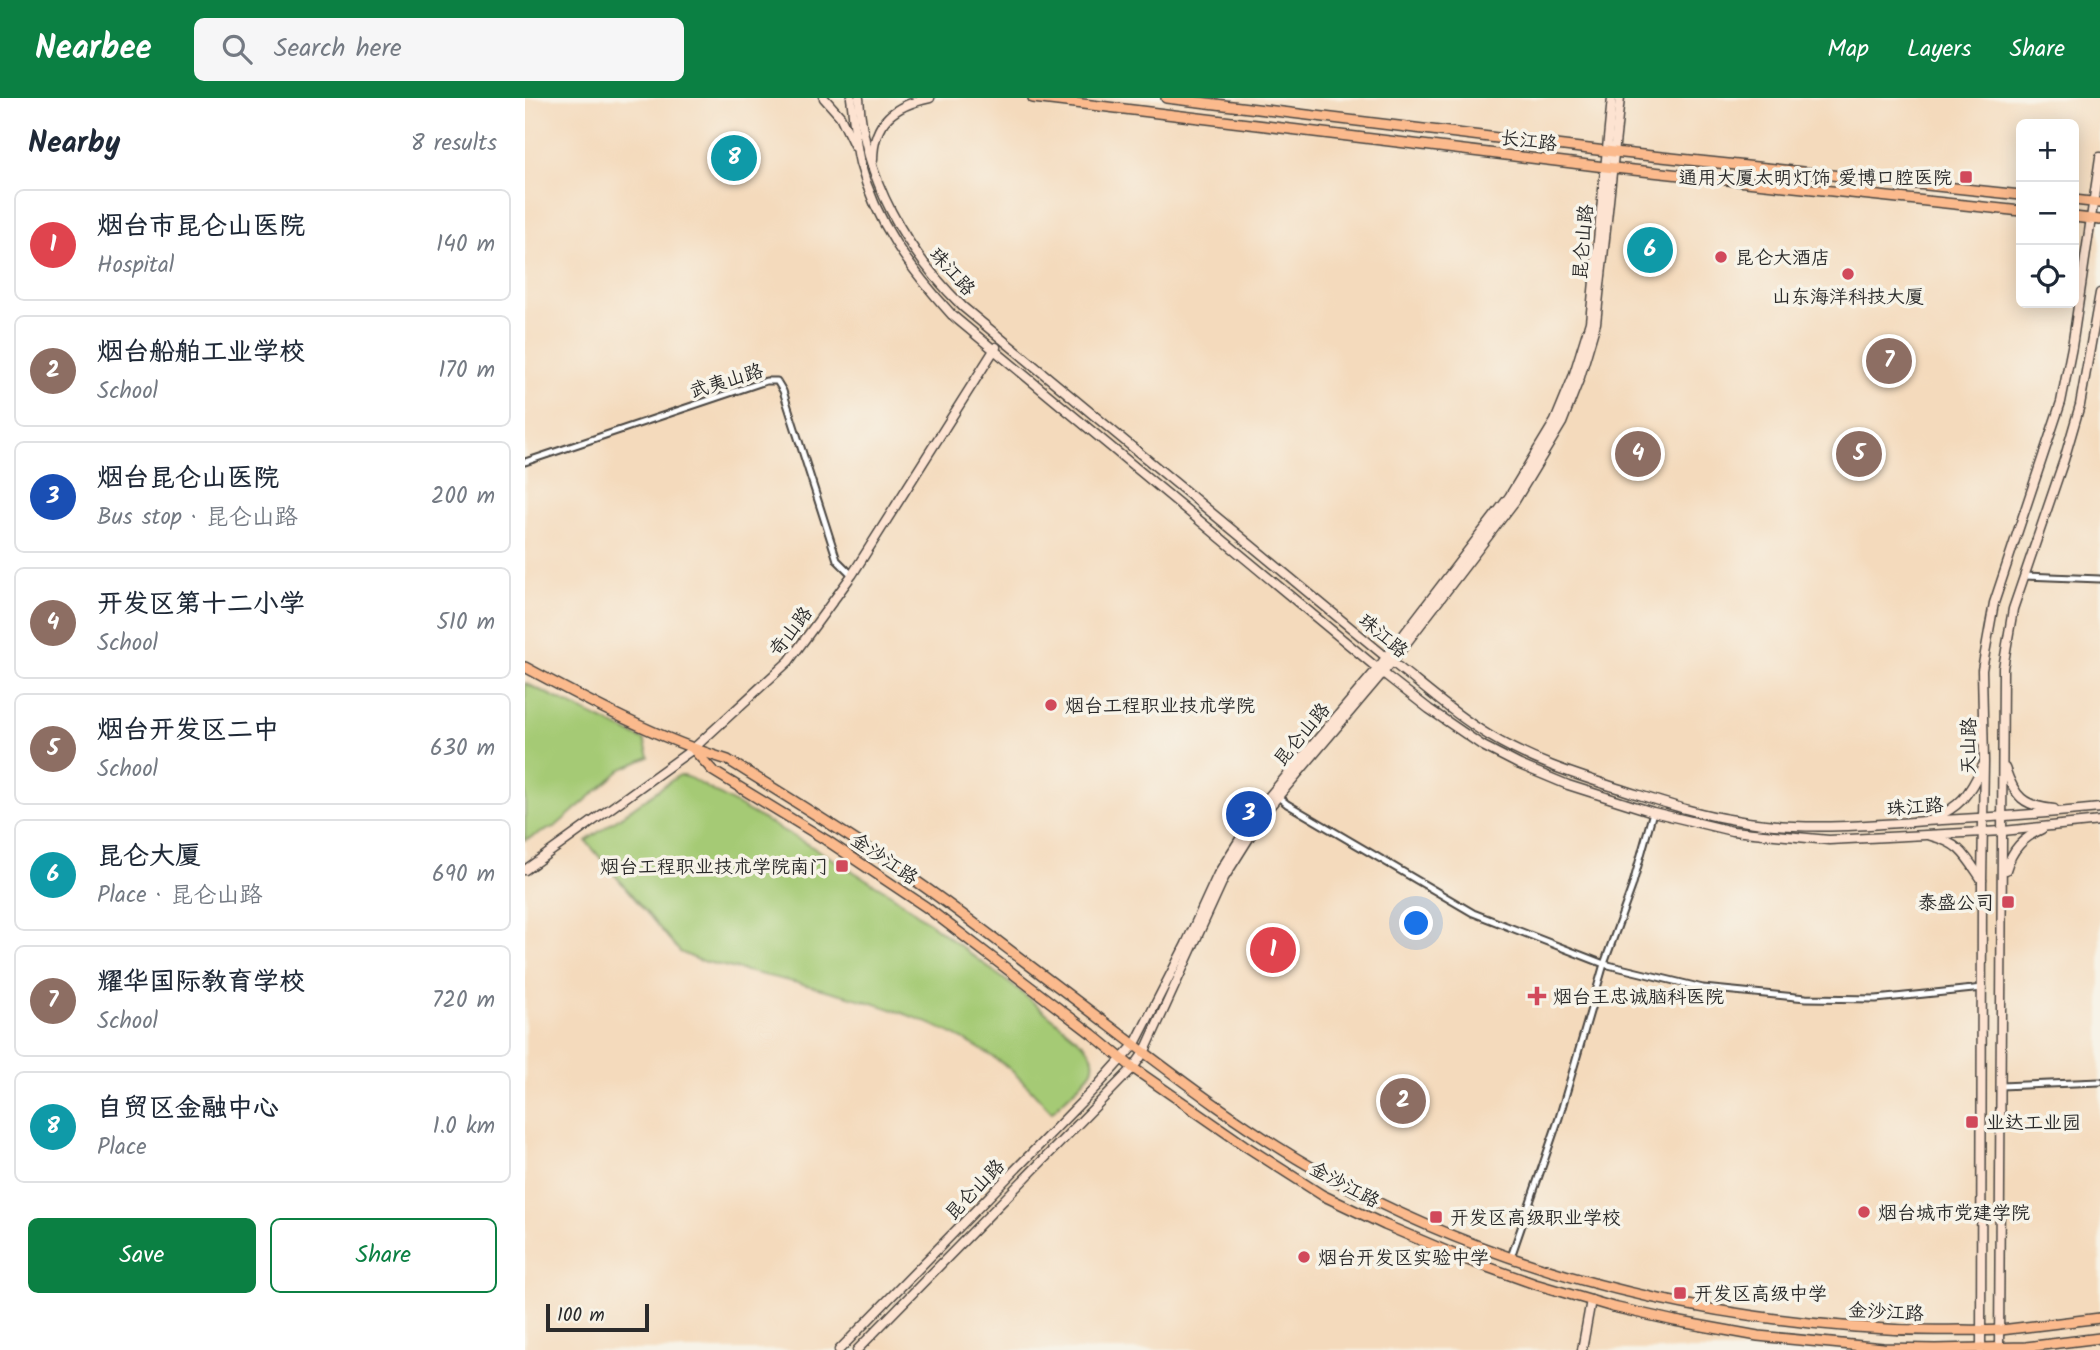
<!DOCTYPE html>
<html lang="en">
<head>
<meta charset="utf-8">
<style>
	:root { --surface:#fff; --page:#f6f6f7; --text:#1f2937; --muted:#747a83; --line:#e0e1e3; --accent:#0b8043 }
	body { margin:0; font-family:Kalam,"LXGW WenKai TC",sans-serif; background:var(--page); color:var(--text) }
	.controls { position:absolute; right:21px; top:21px; display:grid; overflow:hidden; border-radius:10px; box-shadow:0 4px 18px #0003 }
	.controls button { width:63px; height:63px; display:grid; place-items:center; padding:0; border:0; border-bottom:2px solid var(--line); background:var(--surface); color:var(--text); font:35px sans-serif }
	.scale { position:absolute; left:21px; bottom:18px; width:103px; box-sizing:border-box; padding-left:7px; border:4px solid #2b2b2b; border-top:0; font-size:19px; line-height:24px; white-space:nowrap; color:#2b2b2b; -webkit-text-stroke:5px #f7f3e8; paint-order:stroke }
	.you { position:absolute; left:892px; top:826px; width:24px; height:24px; margin:-18px; border:5px solid #fff; border-radius:50%; background:#1a73e8; box-shadow:0 0 0 10px #1a73e833 }
	.badge { display:grid; place-items:center; width:46px; height:46px; border-radius:50%; background:var(--accent); color:#fff; font-size:23px; font-weight:700 }
	.pin { position:absolute; translate:-50% -50%; border:4px solid #fff; box-shadow:0 2px 7px #0006 }
	.list { margin:0; padding:0; list-style:none }
	h2 { display:flex; justify-content:space-between; align-items:center; height:91px; margin:0; padding:0 28px; font-size:30px }
	h2 small { font-size:23px; font-weight:400; color:var(--muted) }
	.list li { display:grid; grid-template-columns:46px 1fr auto; gap:21px; align-items:center; box-sizing:border-box; height:112px; margin:0 14px 14px; padding:0 14px; border:2px solid var(--line); border-radius:10px }
	.list b { display:block; font-size:26px; white-space:nowrap }
	.list p { margin:0; font-size:23px; white-space:nowrap; color:var(--muted) }
	.list em { font-size:23px; font-style:normal; color:var(--muted) }
	.actions { display:flex; gap:14px; padding:21px 28px }
	.actions a { flex:1; padding:16px 0; border:2px solid var(--accent); border-radius:10px; text-align:center; font-size:24px; color:var(--accent) }
	.actions .main { background:var(--accent); color:#fff }
	.icon { flex:none; width:38px; height:38px; fill:none; stroke:currentColor; stroke-width:2; stroke-linecap:round; stroke-linejoin:round }
	.map { position:relative; flex:none; width:1575px; height:1252px; overflow:hidden }
	header { display:flex; align-items:center; gap:42px; box-sizing:border-box; height:98px; padding:0 35px; background:var(--accent); color:#fff }
	header strong { font-size:33px }
	nav { display:flex; gap:38px; margin-inline-start:auto; font-size:24px }
	.search { width:490px; height:63px; background:var(--page); display:flex; align-items:center; gap:18px; box-sizing:border-box; padding:0 24px; border-radius:10px; color:var(--muted); font-size:26px }
	main { display:flex }
	aside { flex:1; background:var(--surface) }
	.map>svg:first-child { display:block }
	.park { fill:#a5ca74; stroke:#687a50; stroke-width:2 }
	.lines { fill:none; stroke-linecap:round; stroke-linejoin:round }
	.street-casing { stroke:#494541; stroke-width:9 }
	.secondary-casing { stroke:#494541; stroke-width:11 }
	.primary-casing { stroke:#494541; stroke-width:12 }
	.street { stroke:#fff; stroke-width:5 }
	.secondary { stroke:#fde3d1; stroke-width:8 }
	.primary { stroke:#fbba8d; stroke-width:9 }
	.poi-dot { fill:#d1495b; stroke:#f7f3e8; stroke-width:2.5 }
	.labels { text-anchor:middle; stroke-width:7; stroke-linejoin:round; paint-order:stroke }
	.street-label { font-size:19px; fill:#2b2b2b; stroke:#f7f3e8 }
	.poi-label { font-size:19px; fill:#2b2b2b; stroke:#f7f3e8; text-anchor:start }
</style>
</head>
<body>
<header>
<strong>Nearbee</strong>
<div class="search"><svg class="icon" aria-label="search" viewBox="0 0 24 24"><circle cx="10" cy="10" r="6"/><path d="M15 15l6 6"/></svg>Search here</div>
<nav><a>Map</a><a>Layers</a><a>Share</a></nav>
</header>
<main>
<aside>
<h2>Nearby<small>8 results</small></h2>
<ul class="list">
<li><span class="badge" style="background:#e0444e">1</span><div><b>烟台市昆仑山医院</b><p>Hospital</p></div><em>140 m</em></li>
<li><span class="badge" style="background:#8d6e63">2</span><div><b>烟台船舶工业学校</b><p>School</p></div><em>170 m</em></li>
<li><span class="badge" style="background:#1a4fb4">3</span><div><b>烟台昆仑山医院</b><p>Bus stop · 昆仑山路</p></div><em>200 m</em></li>
<li><span class="badge" style="background:#8d6e63">4</span><div><b>开发区第十二小学</b><p>School</p></div><em>510 m</em></li>
<li><span class="badge" style="background:#8d6e63">5</span><div><b>烟台开发区二中</b><p>School</p></div><em>630 m</em></li>
<li><span class="badge" style="background:#0f9aa8">6</span><div><b>昆仑大厦</b><p>Place · 昆仑山路</p></div><em>690 m</em></li>
<li><span class="badge" style="background:#8d6e63">7</span><div><b>耀华国际教育学校</b><p>School</p></div><em>720 m</em></li>
<li><span class="badge" style="background:#0f9aa8">8</span><div><b>自贸区金融中心</b><p>Place</p></div><em>1.0 km</em></li>
</ul>
<div class="actions"><a class="main">Save</a><a>Share</a></div>
</aside>
<div class="map">
<svg width="1575" height="1252" viewBox="0 0 1575 1252">
	<rect width="100%" height="100%" fill="#f7f3e8"/>
	<filter id="ink" filterUnits="userSpaceOnUse"><feTurbulence type="fractalNoise" baseFrequency=".0143" numOctaves="2"/><feDisplacementMap in="SourceGraphic" scale="14" xChannelSelector="R" yChannelSelector="G"/><feConvolveMatrix kernelMatrix="1 2 1 2 8 2 1 2 1" color-interpolation-filters="sRGB"/></filter>
	<filter id="wash" filterUnits="userSpaceOnUse"><feTurbulence type="fractalNoise" baseFrequency=".00686" numOctaves="4" result="noise"/><feDisplacementMap in="SourceGraphic" scale="28" xChannelSelector="R" yChannelSelector="G"/><feGaussianBlur stdDeviation="1.57" result="paint"/><feColorMatrix in="noise" values="0 0 0 0 0 0 0 0 0 0 0 0 0 0 0 0 0 1.4 0 .05"/><feComposite in="paint" operator="in"/></filter>
	<g filter="url(#wash)">
		<rect width="100%" height="100%" fill="#f4dabc"/>
		<g class="park">
			<path d="M0,585l119,57 5,17 -27,12 -66,57 -31,14z"/>
			<path d="M153,678h6l6,2 131,74 73,44 123,93 67,55c7,7 12,16 8,26 -4,9 -32,33 -40,42 -16,-16 -32,-36 -50,-49 -84,-60 -205,-79 -304,-103l-18,-8 -94,-111z"/>
		</g>
	</g>
	<g filter="url(#ink)">
		<g class="lines">
			<g class="street-casing">
				<g id="street">
					<path d="M0,364l241,-81h11l6,10 54,169 15,15"/>
					<path d="M1500,478l75,3"/>
					<path d="M751,697l11,9 186,109 131,51 99,24 103,10 70,1 107,-11"/>
					<path d="M1476,988l99,-4"/>
					<path d="M986,1159l48,-139 45,-154 28,-77 21,-75"/>
				</g>
			</g>
			<g class="secondary-casing">
				<g id="secondary">
					<path d="M299,0l16,18 14,29"/>
					<path d="M326,0c3,21 4,44 9,65 16,60 51,107 92,152l431,358 46,36 54,37 37,19 48,20 85,27 79,19 97,9 174,-9 97,-10"/>
					<path d="M334,0c5,81 47,153 104,209l429,355c32,25 63,53 98,74 40,24 83,38 127,52 39,12 78,26 118,32 63,11 127,6 190,1 59,-3 117,-7 175,-13"/>
					<path d="M348,62c0,-39 22,-55 57,-62"/>
					<path d="M1480,670c10,29 18,38 49,41"/>
					<path d="M1407,721c28,-12 37,-24 50,-52"/>
					<path d="M1406,738c30,8 34,19 51,44"/>
					<path d="M0,772l168,-121 96,-88 63,-86 144,-228"/>
					<path d="M1481,772c6,-21 17,-32 36,-41"/>
					<path d="M314,1252l260,-266 36,-40 51,-100 32,-70 42,-67 118,-139 131,-171 46,-76 18,-44 17,-55 22,-224"/>
					<path d="M332,1252l276,-282 12,-17 79,-173 42,-67 126,-149 123,-161 47,-78 18,-46 16,-54 24,-225"/>
					<path d="M1057,1252l9,-50"/>
					<path d="M1456,1252l1,-470 2,-118 -2,-92 12,-67 67,-201 11,-55 28,-190"/>
					<path d="M1474,1252l4,-682 10,-59 51,-149 16,-55 20,-112"/>
				</g>
			</g>
			<g class="primary-casing">
				<g id="primary">
					<path d="M508,0l572,69 416,44"/>
					<path d="M641,0l448,54 407,43"/>
					<path d="M1549,102l26,3"/>
					<path d="M1549,119l26,3"/>
					<path d="M0,569c65,35 132,71 203,93 63,39 127,78 188,121 48,33 94,70 141,105 88,66 174,137 270,190 163,90 343,137 528,151 36,3 71,4 107,3 13,0 26,1 39,0 33,-4 66,-8 99,-12"/>
					<path d="M169,652l19,21 113,69 100,67 166,127 41,34 111,77 78,50 63,30 80,34 70,25 78,23 62,14 83,15 125,12 52,1 91,-2 74,-9"/>
				</g>
			</g>
			<use href="#street" class="street"/>
			<use href="#secondary" class="secondary"/>
			<use href="#primary" class="primary"/>
		</g>
	</g>
	<g class="poi-dot">
		<rect x="1434" y="72" width="14" height="14" rx="3.5"/>
		<circle cx="1196" cy="159" r="7"/>
		<circle cx="1323" cy="176" r="7"/>
		<circle cx="526" cy="607" r="7"/>
		<rect x="310" y="761" width="14" height="14" rx="3.5"/>
		<rect x="1476" y="797" width="14" height="14" rx="3.5"/>
		<path d="M1008.5 887.5h7v7h7v7h-7v7h-7v-7h-7v-7h7z"/>
		<rect x="1440" y="1017" width="14" height="14" rx="3.5"/>
		<circle cx="1339" cy="1114" r="7"/>
		<rect x="904" y="1112" width="14" height="14" rx="3.5"/>
		<circle cx="779" cy="1159" r="7"/>
		<rect x="1148" y="1188" width="14" height="14" rx="3.5"/>
	</g>
	<g class="labels">
		<g class="street-label">
			<text transform="translate(1004 42) rotate(7)" y="7">长江路</text>
			<text transform="translate(1057 144) rotate(-85)" y="7">昆仑山路</text>
			<text transform="translate(428 173) rotate(48)" y="7">珠江路</text>
			<text transform="translate(201 282) rotate(-17)" y="7">武夷山路</text>
			<text transform="translate(265 533) rotate(-52)" y="7">奇山路</text>
			<text transform="translate(859 537) rotate(40)" y="7">珠江路</text>
			<text transform="translate(776 636) rotate(-50)" y="7">昆仑山路</text>
			<text transform="translate(1443 648) rotate(-90)" y="7">天山路</text>
			<text transform="translate(1390 708) rotate(-4)" y="7">珠江路</text>
			<text transform="translate(360 760) rotate(34)" y="7">金沙江路</text>
			<text transform="translate(820 1086) rotate(28)" y="7">金沙江路</text>
			<text transform="translate(449 1091) rotate(-46)" y="7">昆仑山路</text>
			<text transform="translate(1361 1213) rotate(3)" y="7">金沙江路</text>
		</g>
		<g class="poi-label">
			<text x="1427" y="86" text-anchor="end">通用大厦太明灯饰 爱博口腔医院</text>
			<text x="1210" y="166">昆仑大酒店</text>
			<text x="1323" y="205" text-anchor="middle">山东海洋科技大厦</text>
			<text x="540" y="614">烟台工程职业技术学院</text>
			<text x="303" y="775" text-anchor="end">烟台工程职业技术学院南门</text>
			<text x="1469" y="811" text-anchor="end">泰盛公司</text>
			<text x="1028" y="905">烟台王忠诚脑科医院</text>
			<text x="1461" y="1031">业达工业园</text>
			<text x="1353" y="1121">烟台城市党建学院</text>
			<text x="925" y="1126">开发区高级职业学校</text>
			<text x="793" y="1166">烟台开发区实验中学</text>
			<text x="1169" y="1202">开发区高级中学</text>
		</g>
	</g>
</svg>
<div class="controls">
<button>+</button>
<button>−</button>
<button><svg class="icon" aria-label="locate" viewBox="0 0 24 24"><circle cx="12" cy="12" r="6"/><path d="M12 2v4M12 18v4M2 12h4M18 12h4"/></svg></button>
</div>
<div class="scale">100 m</div>
<div class="you"></div>
<div class="pin badge" style="left:748px;top:852px;background:#e0444e">1</div>
<div class="pin badge" style="left:878px;top:1003px;background:#8d6e63">2</div>
<div class="pin badge" style="left:724px;top:716px;background:#1a4fb4">3</div>
<div class="pin badge" style="left:1113px;top:356px;background:#8d6e63">4</div>
<div class="pin badge" style="left:1334px;top:356px;background:#8d6e63">5</div>
<div class="pin badge" style="left:1125px;top:152px;background:#0f9aa8">6</div>
<div class="pin badge" style="left:1364px;top:263px;background:#8d6e63">7</div>
<div class="pin badge" style="left:209px;top:60px;background:#0f9aa8">8</div>
</div>
</main>
</body>
</html>
